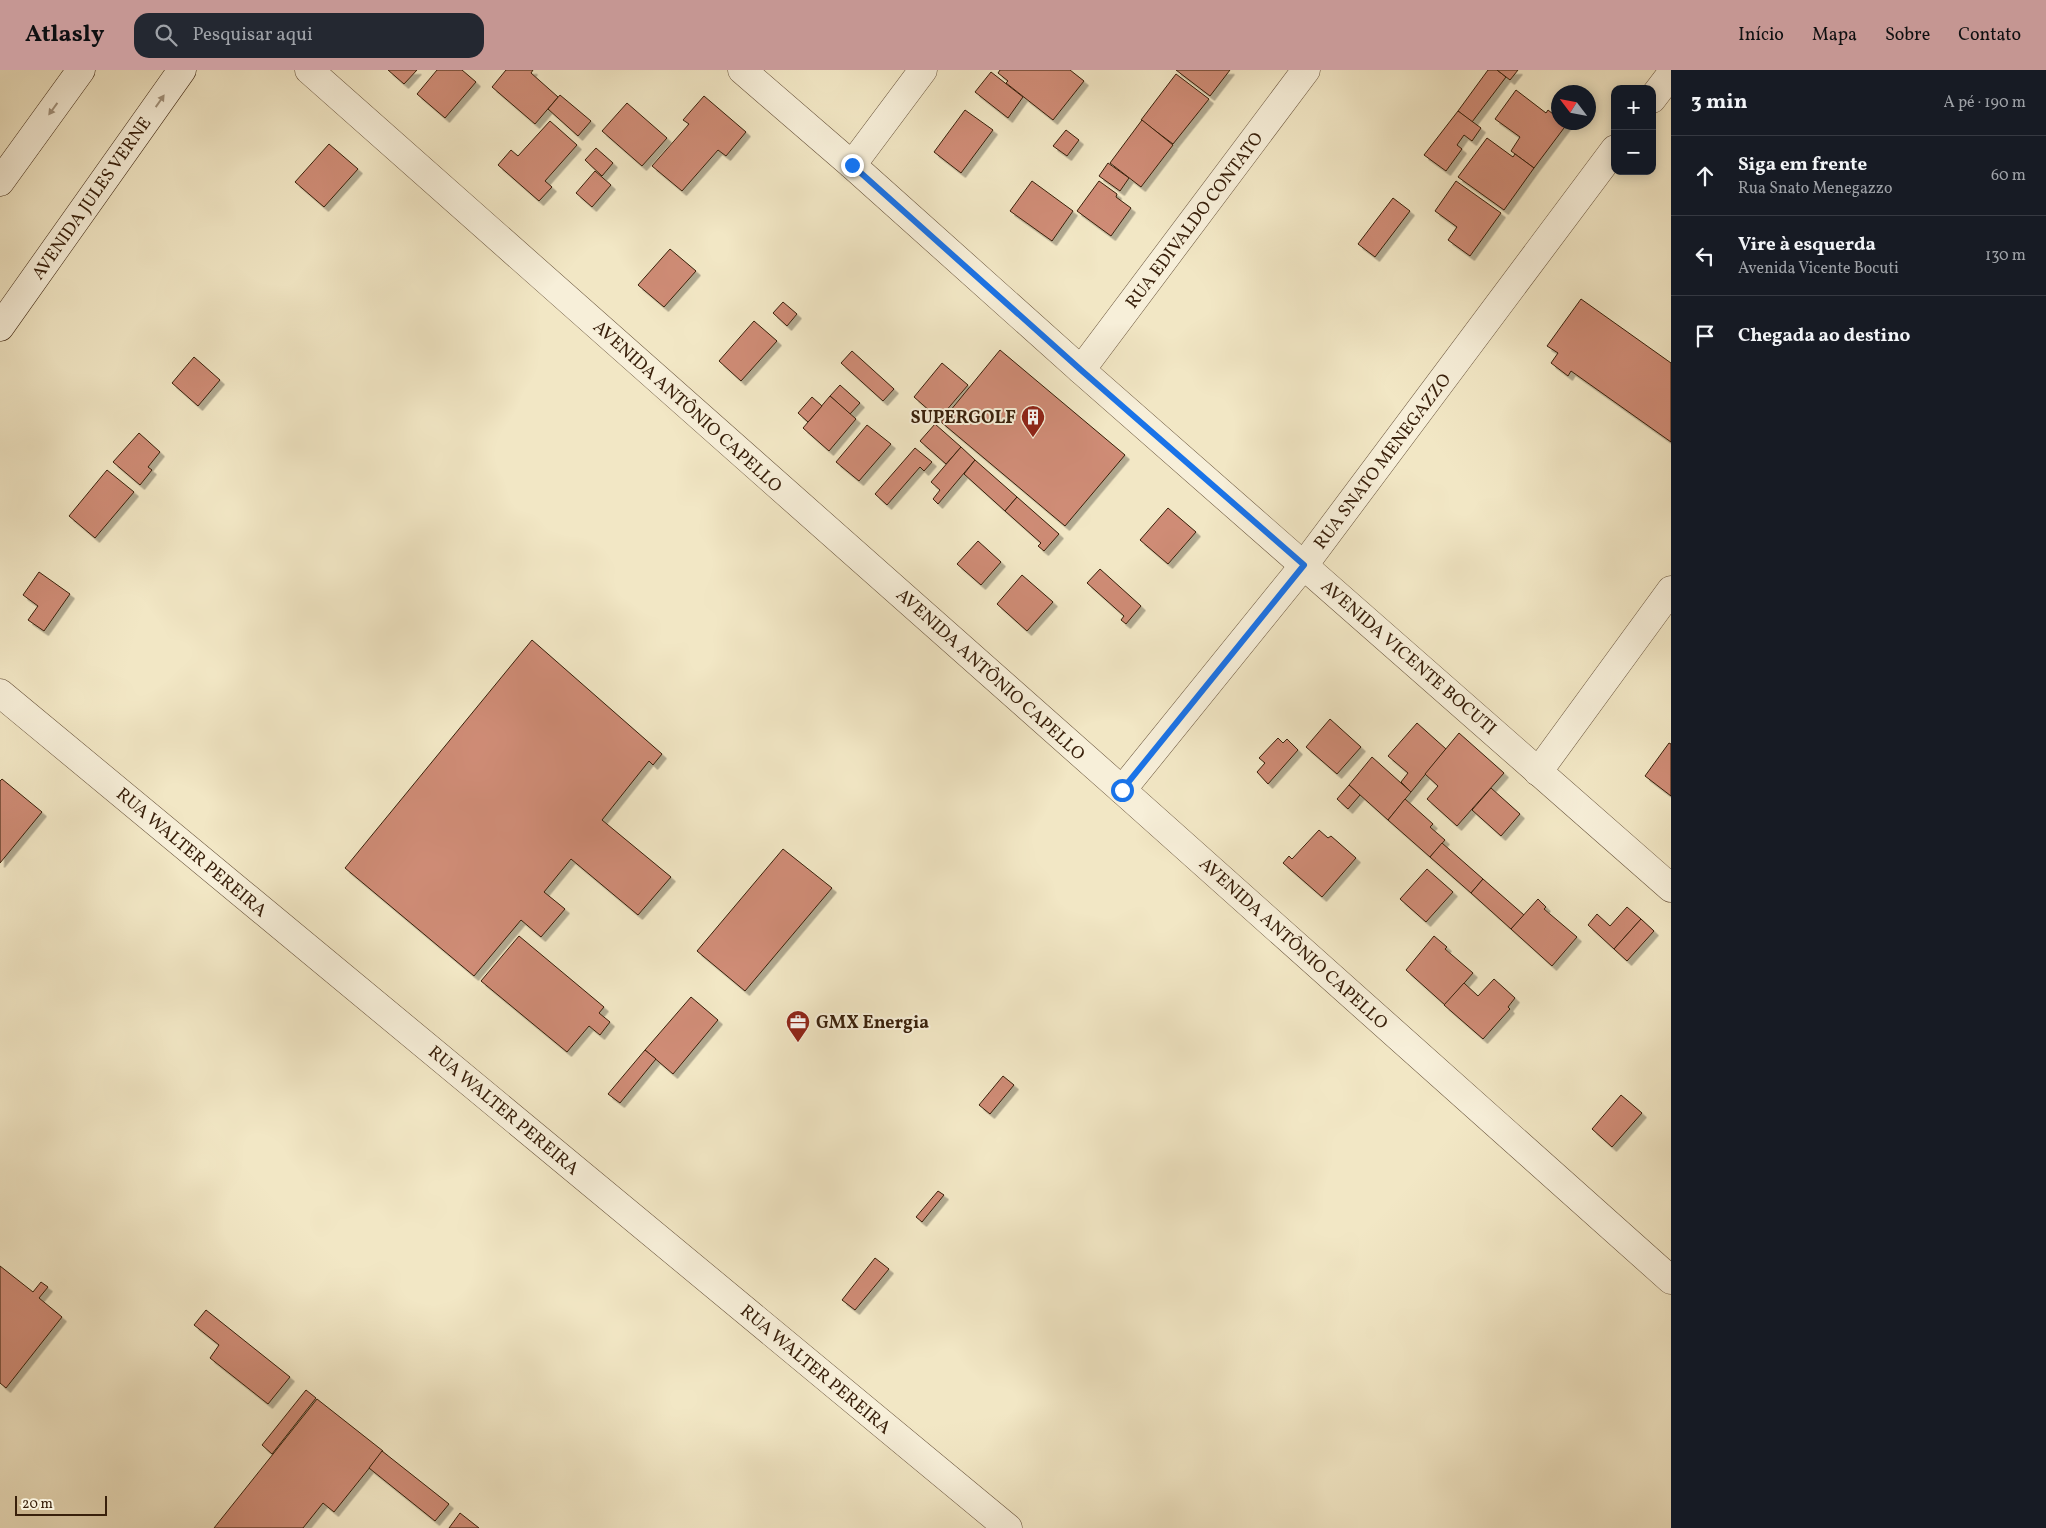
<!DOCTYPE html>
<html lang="pt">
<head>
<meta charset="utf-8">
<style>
	:root { --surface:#171b24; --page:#242831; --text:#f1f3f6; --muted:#9ea1a6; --line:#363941; --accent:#c59692 }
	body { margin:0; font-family:Vollkorn,serif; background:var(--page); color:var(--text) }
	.controls { position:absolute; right:15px; top:15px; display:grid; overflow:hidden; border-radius:10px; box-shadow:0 2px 12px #0003 }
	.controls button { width:45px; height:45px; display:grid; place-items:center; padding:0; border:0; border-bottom:1px solid var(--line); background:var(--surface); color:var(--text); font:25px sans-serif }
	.compass { position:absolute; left:1551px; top:15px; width:45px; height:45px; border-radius:50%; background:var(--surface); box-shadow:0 2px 12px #0003; rotate:302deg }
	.scale { position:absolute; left:15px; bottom:12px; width:92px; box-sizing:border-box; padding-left:5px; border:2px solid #39200b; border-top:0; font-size:14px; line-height:18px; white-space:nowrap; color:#39200b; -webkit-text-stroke:4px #f7efd9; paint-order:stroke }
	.stop { position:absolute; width:15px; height:15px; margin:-11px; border:4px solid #1a73e8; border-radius:50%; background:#fff }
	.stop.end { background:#1a73e8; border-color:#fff; box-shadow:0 1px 5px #0008 }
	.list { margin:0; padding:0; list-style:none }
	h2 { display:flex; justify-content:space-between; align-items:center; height:65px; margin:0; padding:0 20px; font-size:21px }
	h2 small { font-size:16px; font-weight:400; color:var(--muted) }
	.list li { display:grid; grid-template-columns:32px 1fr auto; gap:15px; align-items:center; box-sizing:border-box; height:80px; padding:0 20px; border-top:1px solid var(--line) }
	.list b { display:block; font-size:19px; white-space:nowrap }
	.list p { margin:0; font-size:16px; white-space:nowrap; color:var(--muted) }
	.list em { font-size:16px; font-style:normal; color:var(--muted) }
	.icon { flex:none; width:28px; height:28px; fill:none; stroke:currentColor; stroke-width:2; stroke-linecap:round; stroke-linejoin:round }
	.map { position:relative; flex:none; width:1671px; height:1458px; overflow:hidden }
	header { display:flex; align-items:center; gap:30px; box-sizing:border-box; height:70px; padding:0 25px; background:var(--accent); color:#111 }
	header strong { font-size:24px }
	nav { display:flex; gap:28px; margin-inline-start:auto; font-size:18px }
	.search { width:350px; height:45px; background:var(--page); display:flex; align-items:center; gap:12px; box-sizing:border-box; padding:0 18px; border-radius:15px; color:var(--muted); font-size:19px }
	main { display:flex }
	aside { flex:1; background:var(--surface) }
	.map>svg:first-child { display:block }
	.building { fill:#cf8c76; stroke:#39200b; filter:url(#shadow) }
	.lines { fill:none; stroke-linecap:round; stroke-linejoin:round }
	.minor-casing { stroke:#67523a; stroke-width:29 }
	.secondary-casing { stroke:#39200b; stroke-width:29 }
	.minor { stroke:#f7efd9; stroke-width:28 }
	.secondary { stroke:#f7efd9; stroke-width:28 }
	.oneway { fill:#a2927c }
	.route { stroke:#1a73e8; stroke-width:6 }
	.labels { text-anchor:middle; stroke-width:4; stroke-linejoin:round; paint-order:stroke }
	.street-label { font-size:18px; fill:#39200b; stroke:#f7efd9 }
	.poi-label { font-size:18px; font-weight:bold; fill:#39200b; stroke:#f7efd9; text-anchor:end }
</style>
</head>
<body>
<header>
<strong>Atlasly</strong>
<div class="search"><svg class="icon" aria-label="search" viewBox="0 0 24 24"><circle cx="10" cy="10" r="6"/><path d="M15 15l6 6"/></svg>Pesquisar aqui</div>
<nav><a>Início</a><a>Mapa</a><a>Sobre</a><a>Contato</a></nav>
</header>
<main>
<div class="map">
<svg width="1671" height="1458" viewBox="0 0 1671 1458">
	<defs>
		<filter id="shadow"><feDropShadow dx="4.5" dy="4.5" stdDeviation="0" flood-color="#0004"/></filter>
	</defs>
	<rect width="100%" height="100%" fill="#f2e7c5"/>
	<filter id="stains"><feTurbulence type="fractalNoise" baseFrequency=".004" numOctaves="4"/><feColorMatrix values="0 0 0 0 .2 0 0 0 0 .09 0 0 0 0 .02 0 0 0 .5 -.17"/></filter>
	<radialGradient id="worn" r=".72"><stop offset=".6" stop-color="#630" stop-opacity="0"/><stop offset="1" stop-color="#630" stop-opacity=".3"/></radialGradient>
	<g class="building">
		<path d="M388,0h29l-13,14z"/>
		<path d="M437,0h25l14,12 -31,36 -28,-24z"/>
		<path d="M506,0h27l-2,3 27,24 -23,27 -43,-37z"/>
		<path d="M1000,0h70l14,11 -31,39 -47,-37 2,-2 -10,-8z"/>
		<path d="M1176,0h54l-20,26z"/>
		<path d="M1488,0h9l9,7 -34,45 -14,-11z"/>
		<path d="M1497,0h21l-8,10z"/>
		<path d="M991,2l32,25 -15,21 -33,-26z"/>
		<path d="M1176,4l33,25 -36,45 -32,-24z"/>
		<path d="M1516,20l30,23 2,-3 10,8v4l9,2 -33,44 -23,-17 9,-14 -25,-18z"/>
		<path d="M560,25l31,26 -13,15 -30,-27z"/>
		<path d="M704,26l42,36 -20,24 -8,-6 -36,41 -30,-25 37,-42 -6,-4z"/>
		<path d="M627,33l40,35 -25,28 -40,-35z"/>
		<path d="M965,40l28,20 -32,43 -27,-21z"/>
		<path d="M1458,41l23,17 -9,13 -8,-6 -7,10 5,4 -16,22 -22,-16z"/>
		<path d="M1142,50l31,25 -32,42 -31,-24z"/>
		<path d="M550,51l27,24 -32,36 7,6 -13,14 -41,-36 13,-15 7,6z"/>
		<path d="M1066,60l13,10 -12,16 -14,-10z"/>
		<path d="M1487,68l26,19 2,-3 19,14 -30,42 -46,-33z"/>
		<path d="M329,74l29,25 -34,38 -29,-25z"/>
		<path d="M596,78l17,15 -11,13 -17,-16z"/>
		<path d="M1108,93l21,15 -9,13 -21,-15z"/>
		<path d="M595,101l16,14 -19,22 -16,-14z"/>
		<path d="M1032,111l41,30 -21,30 -42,-30z"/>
		<path d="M1099,111l18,13 -1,3 15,11 -20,28 -34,-25z"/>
		<path d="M1456,111l45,32 -31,43 -22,-16 9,-13 -22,-16z"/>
		<path d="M1393,128l17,13 -35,46 -17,-13z"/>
		<path d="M670,179l26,22 -32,36 -26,-22z"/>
		<path d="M1581,229l90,64v79l-100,-71 -3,5 -17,-13 7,-10 -11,-7z"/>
		<path d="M783,232l14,12 -10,12 -14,-13z"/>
		<path d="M754,251l23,20 -36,40 -22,-20z"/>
		<path d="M1000,280l125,105 -60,71 -124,-104z"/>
		<path d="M852,281l42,38 -11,12 -42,-38z"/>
		<path d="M194,287l26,23 -22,26 -26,-23z"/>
		<path d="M942,293l26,22 -29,34 -25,-22z"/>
		<path d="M840,315l20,18 -10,11 -20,-18z"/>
		<path d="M830,326l26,23 -27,32 -26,-23z"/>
		<path d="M812,327l10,9 -14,16 -10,-9z"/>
		<path d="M935,354l26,23 -15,17 -26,-23z"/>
		<path d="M867,355l24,19 -32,37 -23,-19z"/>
		<path d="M139,363l21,19 -12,15 4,3 -12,15 -27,-23z"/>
		<path d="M961,377l14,13 -37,44 -5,-5 7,-9 -9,-8z"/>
		<path d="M915,378l17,14 -8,9 -4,-4 -33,38 -12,-11z"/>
		<path d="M975,390l42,37 -12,14 -41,-37z"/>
		<path d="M107,400l27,22 -39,46 -26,-22z"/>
		<path d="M1017,427l42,37 -15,17 -6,-5 3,-3 -36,-32z"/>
		<path d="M1168,438l28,24 -28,32 -28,-24z"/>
		<path d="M978,471l23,21 -20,23 -24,-21z"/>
		<path d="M1100,499l41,37 -15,18 -5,-4 3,-4 -37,-33z"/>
		<path d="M39,502l31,22 -26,37 -16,-11 10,-14 -15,-11z"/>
		<path d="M1022,505l31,27 -26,29 -30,-27z"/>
		<path d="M532,570l130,114 -9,11 -4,-4 -47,59 69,57 -33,38 -67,-56 -27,33 21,17 -24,28 -20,-17 -47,56 -129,-108z"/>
		<path d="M1330,649l31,28 -24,27 -31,-27z"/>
		<path d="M1417,653l29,26 -35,43 -10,-10 7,-9 -20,-17z"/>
		<path d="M1459,663l45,40 -47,53 -30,-27 11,-13 -13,-12z"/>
		<path d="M1278,668l5,5 4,-4 11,11 -30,34 -11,-12 8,-9 -6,-5z"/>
		<path d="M1669,673l2,1v52l-26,-20z"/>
		<path d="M1372,687l39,35 -23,28 -39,-35z"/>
		<path d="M2,709l40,33 -42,51v-82z"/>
		<path d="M1349,715l11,10 -12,14 -11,-10z"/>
		<path d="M1491,718l29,26 -19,22 -29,-26z"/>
		<path d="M1405,729l28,25 -3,3 15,13 -15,17 -42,-37z"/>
		<path d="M1319,760l9,8 3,-2 25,22 -34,39 -39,-34 6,-7 3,3z"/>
		<path d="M1442,773l41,36 -12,14 -41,-36z"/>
		<path d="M783,779l49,39 -87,103 -48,-40z"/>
		<path d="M1427,799l26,23 -27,30 -26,-23z"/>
		<path d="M1483,809l41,36 -13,14 -40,-36z"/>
		<path d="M1538,829l8,8 -2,2 33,28 -25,29 -41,-37z"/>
		<path d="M1627,837l14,12 -27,30 -26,-24 9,-11 13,12z"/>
		<path d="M1641,849l13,12 -27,30 -13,-12z"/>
		<path d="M519,866l85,71 -5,6 11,9 -10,13 -11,-9 -22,26 -86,-71z"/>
		<path d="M1434,866l13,11 -2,2 28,24 -28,32 -39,-35z"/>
		<path d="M1494,909l21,19 -7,9 2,2 -27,30 -39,-34 20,-22 14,13z"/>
		<path d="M691,927l27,23 -45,54 -28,-24z"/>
		<path d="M645,980l11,9 -36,44 -12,-9z"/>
		<path d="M1003,1006l11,9 -24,29 -11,-9z"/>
		<path d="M1621,1025l21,18 -30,34 -20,-18z"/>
		<path d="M938,1121l6,4 -22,27 -6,-5z"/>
		<path d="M875,1188l14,11 -34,41 -13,-10z"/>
		<path d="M0,1196l33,26 8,-10 7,5 -9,11 23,19 -56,71 -6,-5z"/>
		<path d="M206,1240l84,67 -22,27 -58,-46 9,-13 -25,-20z"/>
		<path d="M306,1320l10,8 -44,56 -10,-9z"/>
		<path d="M317,1329l66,52 -49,61 -11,-9 -20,25h-89z"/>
		<path d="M382,1381l67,53 -14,17 -66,-53z"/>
		<path d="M460,1443l19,15h-30z"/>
	</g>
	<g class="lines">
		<g class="minor-casing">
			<g id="minor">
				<path d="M309,0l813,720 549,490"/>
				<path d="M742,0l110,95 229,205 590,518"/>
				<path d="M1652,29l19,-25"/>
				<path d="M852,95l71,-95"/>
				<path d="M1081,300l225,-300"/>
				<path d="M0,623l1008,835"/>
				<path d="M1538,702l133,-182"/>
				<path d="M1122,720l182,-225 311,-416"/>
			</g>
		</g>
		<g class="secondary-casing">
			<g id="secondary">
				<path d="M0,112l81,-112"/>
				<path d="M0,257l182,-257"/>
			</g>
		</g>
		<use href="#minor" class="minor"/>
		<use href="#secondary" class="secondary"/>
	</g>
	<defs><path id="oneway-solid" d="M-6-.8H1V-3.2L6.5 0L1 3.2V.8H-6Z" transform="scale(1.25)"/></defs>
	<g class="oneway">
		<use href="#oneway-solid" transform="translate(160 31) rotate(-55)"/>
		<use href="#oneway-solid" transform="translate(53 39) rotate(126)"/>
	</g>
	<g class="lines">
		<path class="route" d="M852,95l229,205 223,195 -182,225"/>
	</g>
	<defs>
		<g id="building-pin" transform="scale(1.25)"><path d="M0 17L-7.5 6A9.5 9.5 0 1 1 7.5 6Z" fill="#8f2418" stroke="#f7efd9"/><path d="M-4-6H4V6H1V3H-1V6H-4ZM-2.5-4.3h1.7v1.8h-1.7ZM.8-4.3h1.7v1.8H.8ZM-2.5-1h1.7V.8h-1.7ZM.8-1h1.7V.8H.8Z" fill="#fff"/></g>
		<g id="office-pin" transform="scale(1.25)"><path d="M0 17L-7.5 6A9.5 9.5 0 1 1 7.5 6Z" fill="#8f2418" stroke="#f7efd9"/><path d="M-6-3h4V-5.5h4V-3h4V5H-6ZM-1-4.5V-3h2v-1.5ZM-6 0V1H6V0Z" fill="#fff"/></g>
	</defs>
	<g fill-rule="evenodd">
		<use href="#building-pin" x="1033" y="347"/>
		<use href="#office-pin" x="798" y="952"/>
	</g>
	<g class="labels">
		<g class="street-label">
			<text transform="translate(91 128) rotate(-55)" y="6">AVENIDA JULES VERNE</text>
			<text transform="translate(1194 150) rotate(-53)" y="6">RUA EDIVALDO CONTATO</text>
			<text transform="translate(688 336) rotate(42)" y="6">AVENIDA ANTÔNIO CAPELLO</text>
			<text transform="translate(1382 391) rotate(-53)" y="6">RUA SNATO MENEGAZZO</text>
			<text transform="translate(1409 587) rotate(41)" y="6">AVENIDA VICENTE BOCUTI</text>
			<text transform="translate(991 604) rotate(42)" y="6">AVENIDA ANTÔNIO CAPELLO</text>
			<text transform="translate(192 782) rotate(40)" y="6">RUA WALTER PEREIRA</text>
			<text transform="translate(1294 873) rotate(42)" y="6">AVENIDA ANTÔNIO CAPELLO</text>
			<text transform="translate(504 1040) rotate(40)" y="6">RUA WALTER PEREIRA</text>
			<text transform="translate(816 1299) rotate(40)" y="6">RUA WALTER PEREIRA</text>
		</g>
		<g class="poi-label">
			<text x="1016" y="353">SUPERGOLF</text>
			<text x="816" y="958" text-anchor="start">GMX Energia</text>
		</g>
	</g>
	<rect width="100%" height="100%" filter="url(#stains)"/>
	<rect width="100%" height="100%" fill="url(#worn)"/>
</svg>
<div class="controls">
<button>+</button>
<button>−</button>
</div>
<svg class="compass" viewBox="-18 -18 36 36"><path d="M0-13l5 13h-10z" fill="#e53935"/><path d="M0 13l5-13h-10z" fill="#9ea1a6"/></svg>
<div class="scale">20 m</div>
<div class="stop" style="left:1122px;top:720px"></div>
<div class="stop end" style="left:852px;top:95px"></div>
</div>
<aside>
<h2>3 min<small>A pé · 190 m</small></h2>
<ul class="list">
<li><svg class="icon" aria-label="ahead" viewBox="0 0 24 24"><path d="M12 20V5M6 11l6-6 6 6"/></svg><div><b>Siga em frente</b><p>Rua Snato Menegazzo</p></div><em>60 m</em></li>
<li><svg class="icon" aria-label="left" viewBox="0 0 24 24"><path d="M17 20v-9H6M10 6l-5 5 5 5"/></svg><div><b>Vire à esquerda</b><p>Avenida Vicente Bocuti</p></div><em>130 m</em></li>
<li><svg class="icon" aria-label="arrive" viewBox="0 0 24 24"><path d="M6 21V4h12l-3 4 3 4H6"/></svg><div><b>Chegada ao destino</b></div></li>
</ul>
</aside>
</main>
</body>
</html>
